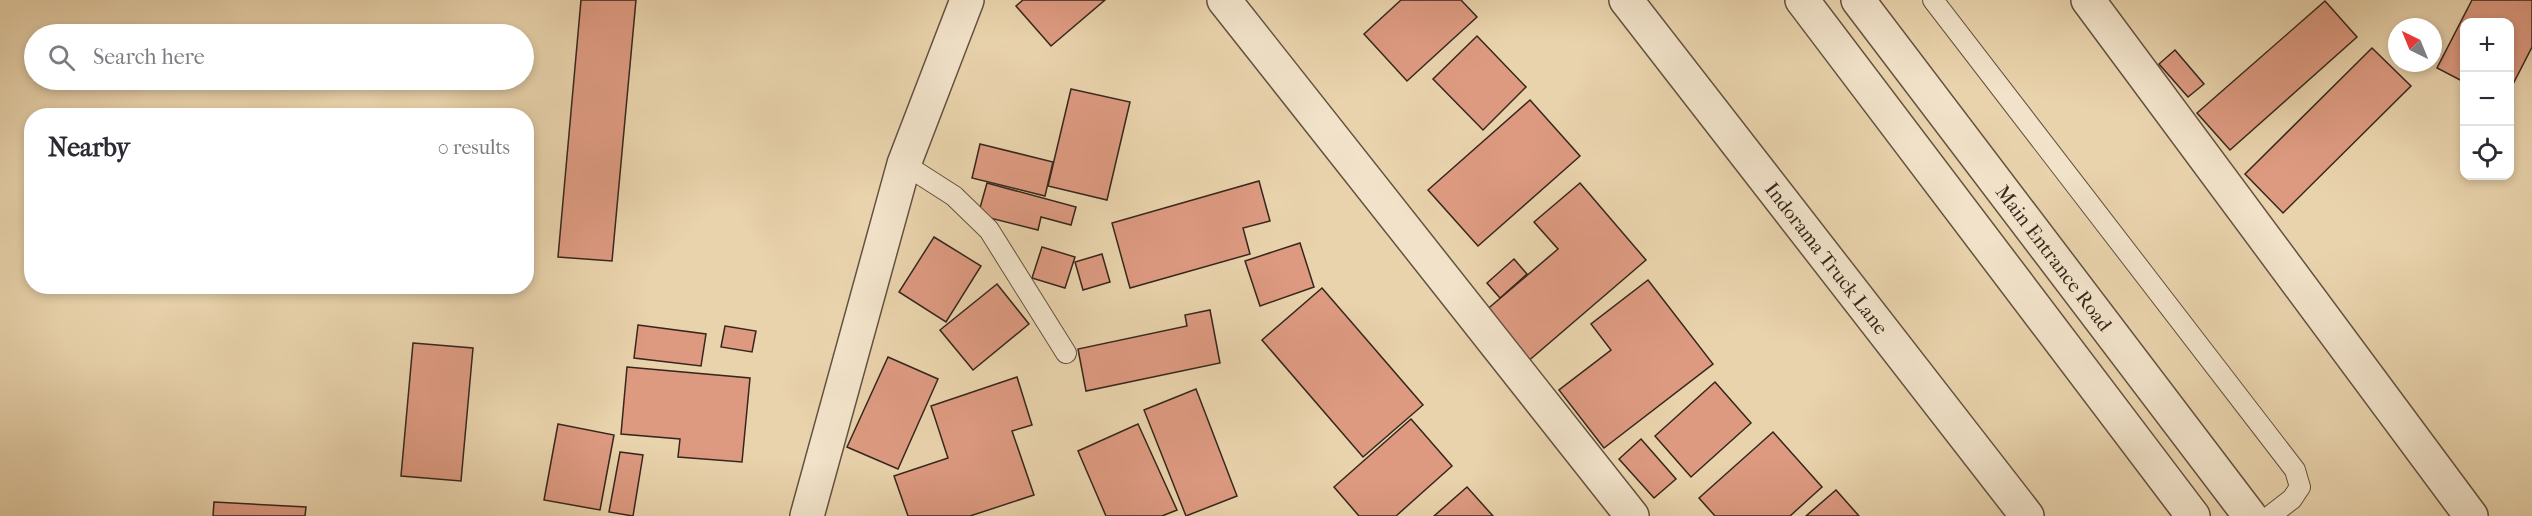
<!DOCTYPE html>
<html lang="en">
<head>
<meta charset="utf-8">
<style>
	:root { --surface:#fff; --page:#f7f7f7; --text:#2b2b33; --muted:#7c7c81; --line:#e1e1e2 }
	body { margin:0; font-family:"IM FELL French Canon",serif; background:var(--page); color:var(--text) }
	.controls { position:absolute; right:18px; top:18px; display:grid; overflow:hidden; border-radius:12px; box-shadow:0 3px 9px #0003 }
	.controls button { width:54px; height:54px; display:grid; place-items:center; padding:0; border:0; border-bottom:2px solid var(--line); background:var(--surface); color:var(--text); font:30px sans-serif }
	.compass { position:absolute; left:2388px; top:18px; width:54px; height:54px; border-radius:50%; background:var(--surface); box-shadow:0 3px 9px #0003; rotate:317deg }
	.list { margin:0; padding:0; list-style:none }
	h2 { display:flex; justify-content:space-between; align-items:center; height:78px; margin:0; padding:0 24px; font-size:26px }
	h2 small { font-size:20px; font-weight:400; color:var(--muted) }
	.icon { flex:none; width:33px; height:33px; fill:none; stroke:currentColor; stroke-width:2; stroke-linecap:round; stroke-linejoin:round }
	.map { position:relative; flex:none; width:2532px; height:516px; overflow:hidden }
	.search { position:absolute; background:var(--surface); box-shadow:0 3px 9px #0003; left:24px; top:24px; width:510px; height:66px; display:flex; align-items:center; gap:15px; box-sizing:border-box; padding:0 21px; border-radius:33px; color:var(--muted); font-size:22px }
	.panel { position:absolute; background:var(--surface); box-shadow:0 3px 9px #0003; left:24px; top:108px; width:510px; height:186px; border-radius:24px }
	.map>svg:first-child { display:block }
	.building { fill:#dd9a81; stroke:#36271c; stroke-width:1.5 }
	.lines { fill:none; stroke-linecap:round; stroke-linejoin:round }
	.service-casing { stroke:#635240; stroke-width:22 }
	.minor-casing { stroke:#635240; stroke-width:36 }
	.service { stroke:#f1e2c9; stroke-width:20 }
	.minor { stroke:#f1e2c9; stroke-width:33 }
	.labels { text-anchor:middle; stroke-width:5; stroke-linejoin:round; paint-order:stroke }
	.street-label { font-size:20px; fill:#36271c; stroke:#f1e2c9 }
</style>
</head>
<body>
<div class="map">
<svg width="2532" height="516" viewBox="0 0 2532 516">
	<rect width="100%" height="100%" fill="#e9d3ac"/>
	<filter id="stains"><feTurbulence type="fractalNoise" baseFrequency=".00333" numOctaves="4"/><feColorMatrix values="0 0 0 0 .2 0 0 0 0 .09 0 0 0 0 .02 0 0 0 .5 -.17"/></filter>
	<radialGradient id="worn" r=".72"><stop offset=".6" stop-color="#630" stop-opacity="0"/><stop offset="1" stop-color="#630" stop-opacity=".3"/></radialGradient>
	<g class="building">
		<path d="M581,0h55l-24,261 -54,-4z"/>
		<path d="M1023,0h82l-54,46 -35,-40z"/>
		<path d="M1401,0h60l16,17 -70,64 -43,-47z"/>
		<path d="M2472,0h60v47l-22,43v-68h-46v60l-27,-14z"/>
		<path d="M2325,1l32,36 -127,113 -33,-37z"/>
		<path d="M1477,36l49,51 -43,43 -50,-51z"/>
		<path d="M2372,48l39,38 -128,127 -38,-39z"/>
		<path d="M2175,50l29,34 -16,13 -29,-33z"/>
		<path d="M1071,89l59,13 -23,98 -59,-14z"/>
		<path d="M1530,100l50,56 -102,90 -50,-56z"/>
		<path d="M980,144l73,18 -8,34 -73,-18z"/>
		<path d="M1259,181l11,40 -27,7 7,26 -120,34 -18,-65z"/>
		<path d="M987,183l89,24 -5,18 -30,-8 -3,13 -60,-15z"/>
		<path d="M1580,183l66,77 -120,103 -42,-51 74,-63 -24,-27z"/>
		<path d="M934,237l47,29 -35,56 -47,-30z"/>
		<path d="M1300,243l14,44 -54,19 -15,-45z"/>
		<path d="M1042,247l33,10 -10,31 -33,-10z"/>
		<path d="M1102,254l8,28 -27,8 -8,-28z"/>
		<path d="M1514,259l13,15 -27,24 -13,-15z"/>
		<path d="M1648,280l65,84 -109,84 -45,-58 52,-40 -20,-26z"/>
		<path d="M997,284l32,40 -56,46 -33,-40z"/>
		<path d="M1322,288l101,117 -60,52 -101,-117z"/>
		<path d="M1210,310l10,53 -134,28 -8,-42 109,-23 -2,-11z"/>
		<path d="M638,325l68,9 -5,32 -67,-8z"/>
		<path d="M725,326l31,5 -4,21 -31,-5z"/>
		<path d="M413,343l60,5 -12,133 -60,-5z"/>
		<path d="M888,357l50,22 -40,90 -51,-22z"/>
		<path d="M627,367l123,11 -8,84 -64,-5 2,-18 -59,-5z"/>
		<path d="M1017,377l15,48 -20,6 22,64 -64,21h-62l-14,-40 54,-18 -17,-52z"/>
		<path d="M1715,382l36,41 -60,54 -36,-41z"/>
		<path d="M1196,389l41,107 -51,20 -42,-106z"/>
		<path d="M1411,419l41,47 -56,50h-37l-25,-29z"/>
		<path d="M558,424l56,11 -14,75 -56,-10z"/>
		<path d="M1138,424l39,86 -15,6h-56l-28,-65z"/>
		<path d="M1773,432l49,55 -32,29h-75l-16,-18z"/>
		<path d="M1641,439l35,40 -22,19 -35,-39z"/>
		<path d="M620,452l23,3 -10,61 -24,-4z"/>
		<path d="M1467,487l26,29h-59z"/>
		<path d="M1836,490l23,26h-53z"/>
		<path d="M214,502l92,5 -1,9h-92z"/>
	</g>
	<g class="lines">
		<g class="service-casing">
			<g id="service">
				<path d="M1933,0l362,470 5,17 -8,12 -22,17"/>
				<path d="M904,164l50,32 35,34 77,123"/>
			</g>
		</g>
		<g class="minor-casing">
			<g id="minor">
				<path d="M1224,0l408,516"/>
				<path id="s1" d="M1626,0l401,516"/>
				<path d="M1802,0l391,516"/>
				<path id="s2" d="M1858,0l392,516"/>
				<path d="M2088,0l383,516"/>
				<path d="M807,516l97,-352 63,-164"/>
			</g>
		</g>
		<use href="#service" class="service"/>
		<use href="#minor" class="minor"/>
	</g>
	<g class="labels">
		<g class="street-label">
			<text dy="7" stroke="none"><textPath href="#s1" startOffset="327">Indorama Truck Lane</textPath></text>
			<text dy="7" stroke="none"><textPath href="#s2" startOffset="324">Main Entrance Road</textPath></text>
		</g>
	</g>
	<rect width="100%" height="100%" filter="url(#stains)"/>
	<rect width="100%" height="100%" fill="url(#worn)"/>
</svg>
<div class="controls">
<button>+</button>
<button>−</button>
<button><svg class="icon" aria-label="locate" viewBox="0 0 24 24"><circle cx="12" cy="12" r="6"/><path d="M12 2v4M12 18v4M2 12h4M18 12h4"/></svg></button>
</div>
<svg class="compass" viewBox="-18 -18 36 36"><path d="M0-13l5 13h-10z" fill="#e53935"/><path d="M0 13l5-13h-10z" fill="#7c7c81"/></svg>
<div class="search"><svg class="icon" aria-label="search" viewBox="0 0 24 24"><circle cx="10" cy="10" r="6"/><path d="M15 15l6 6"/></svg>Search here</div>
<section class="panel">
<h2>Nearby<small>0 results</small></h2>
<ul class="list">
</ul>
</section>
</div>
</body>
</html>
